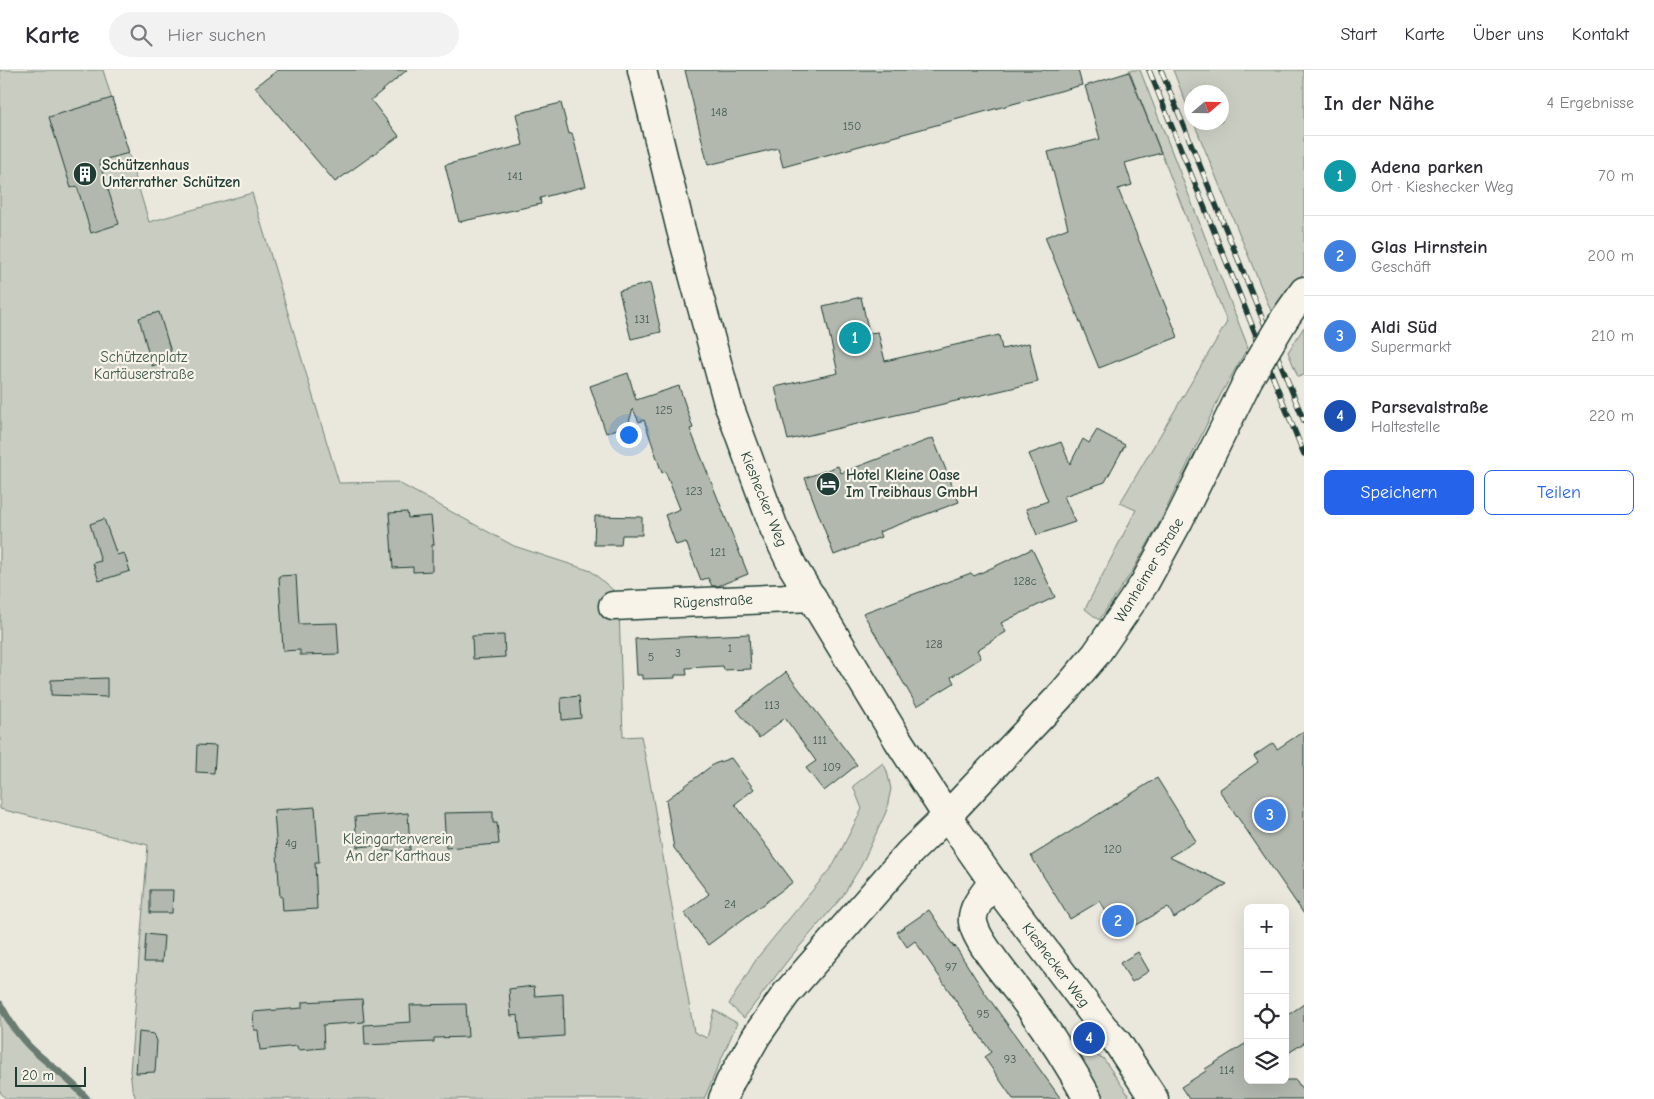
<!DOCTYPE html>
<html lang="de">
<head>
<meta charset="utf-8">
<style>
	:root { --surface:#fff; --page:#f2f2f3; --text:#2b2b33; --muted:#7c7c81; --line:#e1e1e2; --accent:#2563eb }
	body { margin:0; font-family:"Comic Neue",sans-serif; background:var(--page); color:var(--text) }
	.controls { position:absolute; right:15px; bottom:15px; display:grid; overflow:hidden; border-radius:8px; box-shadow:0 5px 20px #0002 }
	.controls button { width:45px; height:45px; display:grid; place-items:center; padding:0; border:0; border-bottom:1px solid var(--line); background:var(--surface); color:var(--text); font:25px sans-serif }
	.compass { position:absolute; left:1184px; top:15px; width:45px; height:45px; border-radius:50%; background:var(--surface); box-shadow:0 5px 20px #0002; rotate:70deg }
	.scale { position:absolute; left:15px; bottom:12px; width:71px; box-sizing:border-box; padding-left:5px; border:2px solid #1f3d34; border-top:0; font-size:14px; line-height:18px; white-space:nowrap; color:#1f3d34; -webkit-text-stroke:4px #f7f3e8; paint-order:stroke }
	.you { position:absolute; left:628px; top:364px; width:18px; height:18px; margin:-12px; border:4px solid #fff; border-radius:50%; background:#1a73e8; box-shadow:0 0 0 8px #1a73e833 }
	.badge { display:grid; place-items:center; width:32px; height:32px; border-radius:50%; background:var(--accent); color:#fff; font-size:16px; font-weight:700 }
	.pin { position:absolute; translate:-50% -50%; border:2px solid #fff; box-shadow:0 1px 5px #0006 }
	.list { margin:0; padding:0; list-style:none }
	h2 { display:flex; justify-content:space-between; align-items:center; height:65px; margin:0; padding:0 20px; font-size:21px }
	h2 small { font-size:16px; font-weight:400; color:var(--muted) }
	.list li { display:grid; grid-template-columns:32px 1fr auto; gap:15px; align-items:center; box-sizing:border-box; height:80px; padding:0 20px; border-top:1px solid var(--line) }
	.list b { display:block; font-size:19px; white-space:nowrap }
	.list p { margin:0; font-size:16px; white-space:nowrap; color:var(--muted) }
	.list em { font-size:16px; font-style:normal; color:var(--muted) }
	.actions { display:flex; gap:10px; padding:15px 20px }
	.actions a { flex:1; padding:11px 0; border:1px solid var(--accent); border-radius:8px; text-align:center; font-size:18px; color:var(--accent) }
	.actions .main { background:var(--accent); color:#fff }
	.icon { flex:none; width:28px; height:28px; fill:none; stroke:currentColor; stroke-width:2; stroke-linecap:round; stroke-linejoin:round }
	.map { position:relative; flex:none; width:1304px; height:1029px; overflow:hidden }
	header { display:flex; align-items:center; gap:30px; box-sizing:border-box; height:70px; padding:0 25px; background:var(--surface); border-bottom:1px solid var(--line) }
	header strong { font-size:24px }
	nav { display:flex; gap:28px; margin-inline-start:auto; font-size:18px }
	.search { width:350px; height:45px; background:var(--page); display:flex; align-items:center; gap:12px; box-sizing:border-box; padding:0 18px; border-radius:28px; color:var(--muted); font-size:19px }
	main { display:flex }
	aside { flex:1; background:var(--surface) }
	.map>svg:first-child { display:block }
	.green { fill:#c8ccc1; stroke:#74847a }
	.lines { fill:none; stroke-linecap:round; stroke-linejoin:round }
	.stream { stroke:#6a7c72; stroke-width:7 }
	.building { fill:#b2b8ae; stroke:#1f3d34 }
	.street-casing { stroke:#1f3d34; stroke-width:31 }
	.secondary-casing { stroke:#1f3d34; stroke-width:31 }
	.street { stroke:#f7f3e8; stroke-width:28 }
	.secondary { stroke:#f7f3e8; stroke-width:28 }
	.rail-casing { stroke:#1f3d34; stroke-width:5.5 }
	.rail { stroke:#f7f3e8; stroke-width:4; stroke-dasharray:11; stroke-linecap:butt }
	.secondary-bridge-casing { stroke:#1f3d34; stroke-width:31; stroke-linecap:butt }
	.secondary-bridge { stroke:#f7f3e8; stroke-width:28 }
	.labels { text-anchor:middle; stroke-width:4.5; stroke-linejoin:round; paint-order:stroke }
	.number-label { font-size:12px; fill:#445c52 }
	.poi-label { font-size:15px; font-weight:bold; fill:#1f3d34; stroke:#f7f3e8; text-anchor:start }
	.park-label { font-size:15px; fill:#415a50; stroke:#f7f3e8 }
	.street-label { font-size:15px; fill:#1f3d34; stroke:#f7f3e8 }
</style>
</head>
<body>
<header>
<strong>Karte</strong>
<div class="search"><svg class="icon" aria-label="search" viewBox="0 0 24 24"><circle cx="10" cy="10" r="6"/><path d="M15 15l6 6"/></svg>Hier suchen</div>
<nav><a>Start</a><a>Karte</a><a>Über uns</a><a>Kontakt</a></nav>
</header>
<main>
<div class="map">
<svg width="1304" height="1029" viewBox="0 0 1304 1029">
	<rect width="100%" height="100%" fill="#eae8dd"/>
	<filter id="ink" filterUnits="userSpaceOnUse"><feTurbulence type="fractalNoise" baseFrequency=".02" numOctaves="2"/><feDisplacementMap in="SourceGraphic" scale="10" xChannelSelector="R" yChannelSelector="G"/><feConvolveMatrix kernelMatrix="1 2 1 2 8 2 1 2 1" color-interpolation-filters="sRGB"/></filter>
	<g filter="url(#ink)">
		<g class="green">
			<path d="M0,0h103l46,152 103,-29 87,290 58,-1 117,64 77,25 22,19 6,18 4,129 18,-1 7,35 46,261 13,6 7,-28 23,13 -33,76h-568l-4,-12 -2,-16 18,-226 -148,-36z"/>
			<path d="M1129,0h11l108,277 -27,47 -60,126 -28,50 -34,50 -14,-11 51,-99 -16,-7 107,-181z"/>
			<path d="M1173,0h131v202l-31,44 -79,-193 28,-1v-30h-30l-1,24z"/>
			<path d="M1304,257v48l-6,2 -10,-25z"/>
			<path d="M883,693l4,8 4,18 -5,23 -25,54 -19,31 -54,63 -44,58 -15,-14 28,-46 77,-94 28,-55 -9,-23z"/>
			<path d="M0,941l11,19 19,21 30,24 23,24h-77l-6,-7z"/>
			<path d="M1078,980l25,8 28,41h-34z"/>
		</g>
		<g class="lines">
			<path class="stream" d="M0,934c9,16 18,32 32,45 18,17 39,30 55,50"/>
		</g>
		<g class="building">
			<path d="M278,0h129l-36,30 28,36 -64,46 -80,-95z"/>
			<path d="M685,0h393l4,15 -299,82 -5,-19 -70,17z"/>
			<path d="M1129,2l32,81 -36,10 7,22 -14,4 60,148 -79,31 -54,-131 23,-9 -20,-76 52,-13 -15,-53z"/>
			<path d="M112,28l17,55 -30,8 20,63 -28,9 -14,-47 -6,2 -22,-71z"/>
			<path d="M561,33l8,31 3,-1 14,53 -46,12 1,6 -82,18 -14,-57 78,-20 -7,-31z"/>
			<path d="M650,213l11,49 -30,7 -12,-48z"/>
			<path d="M861,227l8,36 9,-1 7,29 114,-26 3,14 27,-6 9,39 -250,58 -13,-53 63,-14 -15,-67z"/>
			<path d="M159,242l14,47 -21,7 -13,-48z"/>
			<path d="M628,303l8,27 43,-14 14,42 -3,1 58,145 -30,12h-6l-4,-8 -7,2 -15,-38 -10,3 -11,-30 15,-6 -15,-38 -3,2 -18,-53 -5,2 -6,-13 -5,16 -22,8 -16,-47z"/>
			<path d="M1097,360l28,15 -20,37 -41,14 11,26 -38,13 -11,-26 22,-8 -19,-47 32,-12 9,22 13,-25 6,4z"/>
			<path d="M933,368l26,64 -80,30 2,5 -47,18 -29,-77 33,-12 3,7z"/>
			<path d="M407,442l1,6 23,-2 3,29h-2v26l-19,1v-5l-20,1 -4,-55z"/>
			<path d="M595,446l47,1v18h-20l-1,10h-27z"/>
			<path d="M104,449l13,36 7,-2 6,18 -31,10 -6,-18 8,-2 -11,-37z"/>
			<path d="M1032,479l23,48 -54,26 5,9 -29,18 4,8 -30,19 3,6 -37,23 -54,-93 108,-40 3,3z"/>
			<path d="M296,505l3,49 38,-1 2,31 -39,1v-5l-17,1 -4,-75z"/>
			<path d="M749,564l2,35 -27,1 -1,-4 -37,2 1,7h-12v3l-33,1v-4h-5l-2,-36z"/>
			<path d="M504,565l1,22 -32,2 -1,-23z"/>
			<path d="M786,602l71,93 -33,26 -18,-23 10,-7 -31,-43 -26,20 -22,-28z"/>
			<path d="M107,608v19l-56,-2v-15z"/>
			<path d="M579,626l2,22 -19,2 -1,-22z"/>
			<path d="M1304,661v183l-85,-124 39,-28 -4,-6 19,-13 4,6z"/>
			<path d="M197,675l19,1 -2,27 -18,-1z"/>
			<path d="M731,688l23,31 -19,15 58,78 -85,63 -24,-32 25,-19 -35,-46 -8,-48 48,-36z"/>
			<path d="M1157,708l39,63 -27,16 58,27 -53,34 -6,-11 -49,28 -19,-34 -30,18 -39,-63z"/>
			<path d="M315,737l4,55h-4l2,47 -34,2 -1,-15 -2,1 -6,-87z"/>
			<path d="M493,742v11h4l2,21 -53,4 -2,-35z"/>
			<path d="M408,743l2,37 -26,1 -1,-6 -26,2 -2,-30z"/>
			<path d="M150,820h23l-1,23h-22z"/>
			<path d="M929,840l25,37 1,-1 30,47 76,106h-48l-29,-42 7,-5 -76,-111 -8,6 -10,-15z"/>
			<path d="M146,864l18,2 -2,26h-18z"/>
			<path d="M1138,882l11,19 -17,11 -12,-19z"/>
			<path d="M534,916l1,10 28,-2 1,42 -44,3 -2,-24 -7,1 -2,-27z"/>
			<path d="M362,929l2,23 -41,3 1,23 -26,2 -1,-4 -37,4 -2,-20h-4l-1,-18 49,-4v-6z"/>
			<path d="M466,934l2,33 -34,1v4l-69,3 -1,-20 47,-3 -1,-17z"/>
			<path d="M1304,934v39l-19,12v-38z"/>
			<path d="M139,962l15,2 3,7 -2,31 -19,1z"/>
			<path d="M1248,972v38h48l8,12v7h-115l-8,-12 25,-16 -1,-2z"/>
		</g>
		<g class="lines">
			<g class="street-casing">
				<g id="street">
					<path d="M613,536l199,-9"/>
					<path d="M993,812c-8,11 -22,26 -20,40 3,21 40,61 53,80 23,31 44,63 62,97"/>
				</g>
			</g>
			<g class="secondary-casing">
				<g id="secondary">
					<path d="M642,0l39,160 47,173 46,125 19,39 105,173 49,76 46,66 110,145 14,15 37,57"/>
					<path d="M1285,248l19,-27"/>
					<path d="M723,1029l7,-17 27,-47 29,-41 124,-142 37,-36 116,-123 33,-39 48,-70 35,-64 70,-142"/>
				</g>
			</g>
			<use href="#street" class="street"/>
			<use href="#secondary" class="secondary"/>
			<g class="rail-casing">
				<g id="rail">
					<path d="M1149,0l155,384"/>
					<path d="M1161,0l143,351"/>
				</g>
			</g>
			<use href="#rail" class="rail"/>
			<g class="secondary-bridge-casing">
				<path id="secondary-bridge" d="M1249,308l36,-60"/>
			</g>
			<use href="#secondary-bridge" class="secondary-bridge"/>
		</g>
	</g>
	<defs>
		<g id="building-disc" transform="scale(1.25)"><circle r="9.5" fill="#1f3d34" stroke="#f7f3e8"/><path d="M-4-6H4V6H1V3H-1V6H-4ZM-2.5-4.3h1.7v1.8h-1.7ZM.8-4.3h1.7v1.8H.8ZM-2.5-1h1.7V.8h-1.7ZM.8-1h1.7V.8H.8Z" fill="#fff"/></g>
		<g id="hotel-disc" transform="scale(1.25)"><circle r="9.5" fill="#1f3d34" stroke="#f7f3e8"/><path d="M-6-4.5h1.5V1H6V5H4.5V3h-9V5H-6ZM-4 0a1.8 1.8 0 1 1 3.6 0ZM.5 0V-2.5h3Q6-2.5 6 0Z" fill="#fff"/></g>
	</defs>
	<g fill-rule="evenodd">
		<use href="#building-disc" x="85" y="104"/>
		<use href="#hotel-disc" x="828" y="414"/>
	</g>
	<g class="labels">
		<g class="number-label">
			<text x="719" y="46">148</text>
			<text x="852" y="60">150</text>
			<text x="515" y="110">141</text>
			<text x="642" y="253">131</text>
			<text x="664" y="344">125</text>
			<text x="694" y="425">123</text>
			<text x="718" y="486">121</text>
			<text x="1025" y="515">128c</text>
			<text x="934" y="578">128</text>
			<text x="730" y="582">1</text>
			<text x="678" y="587">3</text>
			<text x="651" y="591">5</text>
			<text x="772" y="639">113</text>
			<text x="820" y="674">111</text>
			<text x="832" y="701">109</text>
			<text x="291" y="777">4g</text>
			<text x="1113" y="783">120</text>
			<text x="730" y="838">24</text>
			<text x="951" y="901">97</text>
			<text x="983" y="948">95</text>
			<text x="1010" y="993">93</text>
			<text x="1227" y="1004">114</text>
		</g>
		<g class="poi-label">
			<text x="102" y="100">Schützenhaus<tspan x="102" dy="17">Unterrather Schützen</tspan></text>
			<text x="846" y="410">Hotel Kleine Oase<tspan x="846" dy="17">Im Treibhaus GmbH</tspan></text>
		</g>
		<g class="park-label">
			<text x="144" y="292">Schützenplatz<tspan x="144" dy="17">Kartäuserstraße</tspan></text>
			<text x="398" y="774">Kleingartenverein<tspan x="398" dy="17">An der Karthaus</tspan></text>
		</g>
		<g class="street-label">
			<text transform="translate(764 429) rotate(68)" y="5">Kieshecker Weg</text>
			<text transform="translate(1149 500) rotate(-59)" y="5">Wanheimer Straße</text>
			<text transform="translate(713 531) rotate(-3)" y="5">Rügenstraße</text>
			<text transform="translate(1056 895) rotate(53)" y="5">Kieshecker Weg</text>
		</g>
	</g>
</svg>
<div class="controls">
<button>+</button>
<button>−</button>
<button><svg class="icon" aria-label="locate" viewBox="0 0 24 24"><circle cx="12" cy="12" r="6"/><path d="M12 2v4M12 18v4M2 12h4M18 12h4"/></svg></button>
<button><svg class="icon" aria-label="layers" viewBox="0 0 24 24"><path d="M12 4l9 5-9 5-9-5zM3 14l9 5 9-5"/></svg></button>
</div>
<svg class="compass" viewBox="-18 -18 36 36"><path d="M0-13l5 13h-10z" fill="#e53935"/><path d="M0 13l5-13h-10z" fill="#7c7c81"/></svg>
<div class="scale">20 m</div>
<div class="you"></div>
<div class="pin badge" style="left:855px;top:268px;background:#0f9aa8">1</div>
<div class="pin badge" style="left:1118px;top:851px;background:#3f7fe0">2</div>
<div class="pin badge" style="left:1270px;top:745px;background:#3f7fe0">3</div>
<div class="pin badge" style="left:1089px;top:968px;background:#1a4fb4">4</div>
</div>
<aside>
<h2>In der Nähe<small>4 Ergebnisse</small></h2>
<ul class="list">
<li><span class="badge" style="background:#0f9aa8">1</span><div><b>Adena parken</b><p>Ort · Kieshecker Weg</p></div><em>70 m</em></li>
<li><span class="badge" style="background:#3f7fe0">2</span><div><b>Glas Hirnstein</b><p>Geschäft</p></div><em>200 m</em></li>
<li><span class="badge" style="background:#3f7fe0">3</span><div><b>Aldi Süd</b><p>Supermarkt</p></div><em>210 m</em></li>
<li><span class="badge" style="background:#1a4fb4">4</span><div><b>Parsevalstraße</b><p>Haltestelle</p></div><em>220 m</em></li>
</ul>
<div class="actions"><a class="main">Speichern</a><a>Teilen</a></div>
</aside>
</main>
</body>
</html>
